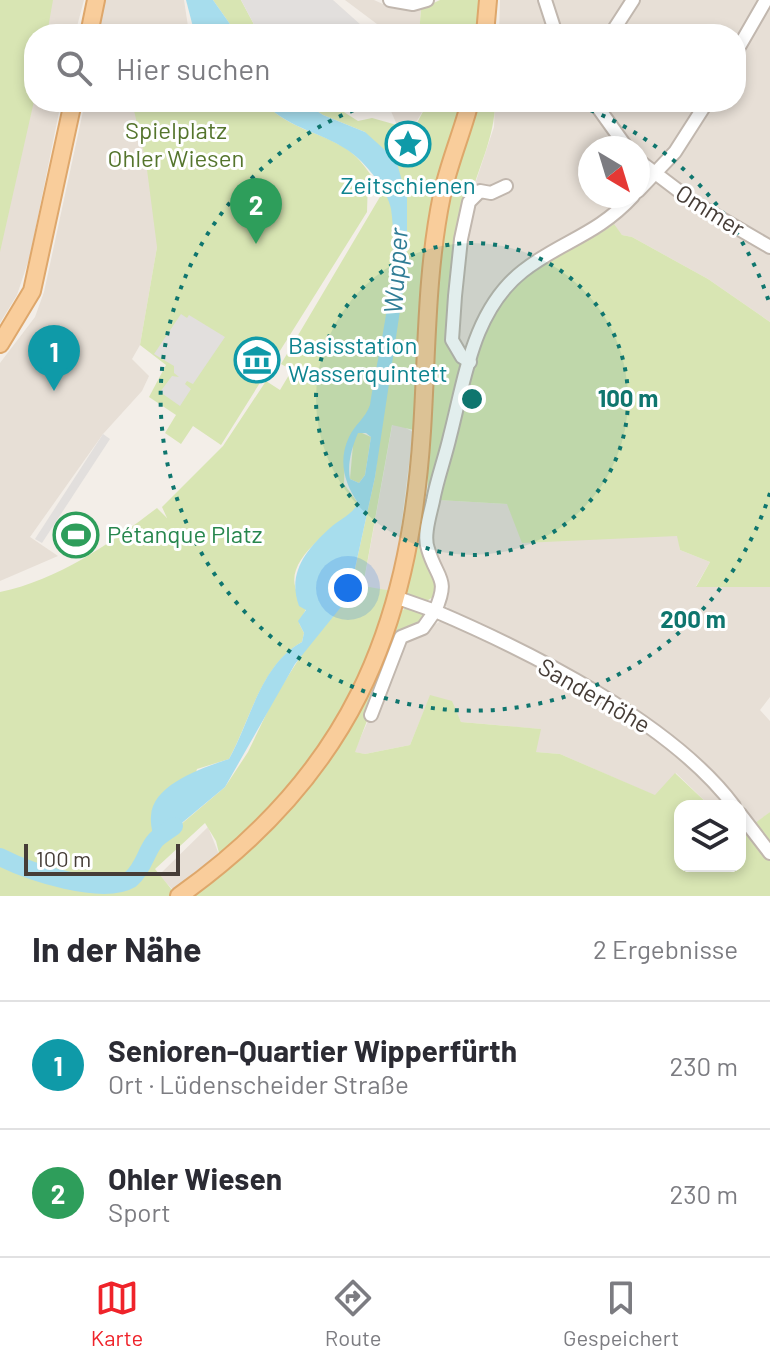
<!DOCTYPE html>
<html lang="de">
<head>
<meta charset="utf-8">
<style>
	:root { --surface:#fff; --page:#f7f7f7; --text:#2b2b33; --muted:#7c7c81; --line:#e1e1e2; --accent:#ef232a }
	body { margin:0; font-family:Barlow,sans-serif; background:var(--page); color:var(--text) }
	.controls { position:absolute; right:24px; bottom:24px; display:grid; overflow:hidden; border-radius:16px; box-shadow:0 4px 12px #0003 }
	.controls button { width:72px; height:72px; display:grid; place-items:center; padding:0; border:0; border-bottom:2px solid var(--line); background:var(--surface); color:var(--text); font:40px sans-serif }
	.compass { position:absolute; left:578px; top:136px; width:72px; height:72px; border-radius:50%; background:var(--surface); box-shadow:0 4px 12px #0003; rotate:142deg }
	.scale { position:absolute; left:24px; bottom:20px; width:156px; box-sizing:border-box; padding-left:8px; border:4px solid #463d37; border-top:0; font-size:22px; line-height:28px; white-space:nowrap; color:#463d37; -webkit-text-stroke:6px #fff; paint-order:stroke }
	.you { position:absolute; left:348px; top:588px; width:28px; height:28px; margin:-20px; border:6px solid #fff; border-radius:50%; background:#1a73e8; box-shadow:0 0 0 12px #1a73e833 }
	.badge { display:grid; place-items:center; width:52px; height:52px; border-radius:50%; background:var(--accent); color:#fff; font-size:26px; font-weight:700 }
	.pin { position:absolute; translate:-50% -66px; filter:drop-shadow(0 2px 4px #0008) }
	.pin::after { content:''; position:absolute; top:42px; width:28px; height:24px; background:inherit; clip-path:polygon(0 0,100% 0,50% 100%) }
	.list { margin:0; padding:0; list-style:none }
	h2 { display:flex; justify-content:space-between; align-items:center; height:104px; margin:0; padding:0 32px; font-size:34px }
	h2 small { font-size:26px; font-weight:400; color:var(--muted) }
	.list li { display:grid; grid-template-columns:52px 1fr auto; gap:24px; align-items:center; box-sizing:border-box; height:128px; padding:0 32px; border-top:2px solid var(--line) }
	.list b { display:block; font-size:30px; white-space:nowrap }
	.list p { margin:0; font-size:26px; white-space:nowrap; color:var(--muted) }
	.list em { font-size:26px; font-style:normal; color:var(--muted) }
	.icon { flex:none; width:44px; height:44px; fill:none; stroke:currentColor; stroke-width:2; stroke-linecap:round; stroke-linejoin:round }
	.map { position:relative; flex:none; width:770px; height:896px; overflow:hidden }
	.search { position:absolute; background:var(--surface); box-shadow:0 4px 12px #0003; left:24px; right:24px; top:24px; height:88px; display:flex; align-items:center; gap:20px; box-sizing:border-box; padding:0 28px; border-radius:32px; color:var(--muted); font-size:30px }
	.sheet { height:360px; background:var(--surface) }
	nav { display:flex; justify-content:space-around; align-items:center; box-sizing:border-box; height:112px; border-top:2px solid var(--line); background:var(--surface); font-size:22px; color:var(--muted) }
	nav a { display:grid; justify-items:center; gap:4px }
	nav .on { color:var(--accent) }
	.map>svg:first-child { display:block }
	.residential { fill:#e7dfd6; fill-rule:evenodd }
	.green { fill:#d8e5b3; fill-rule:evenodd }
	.parking { fill:#e2dfdd }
	.water { fill:#a7dded; fill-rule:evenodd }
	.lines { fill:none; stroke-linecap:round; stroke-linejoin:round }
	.river { stroke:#a7dded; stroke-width:18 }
	.minor-casing { stroke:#c1b7ae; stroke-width:16 }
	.major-casing { stroke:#dea76b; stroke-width:20 }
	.minor { stroke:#fff; stroke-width:12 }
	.major { stroke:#f9cd9b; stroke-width:16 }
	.ring { fill:none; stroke:#0f766e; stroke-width:4; stroke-dasharray:4 8 }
	.labels { text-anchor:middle; stroke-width:6; stroke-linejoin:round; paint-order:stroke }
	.park-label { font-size:24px; fill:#55752d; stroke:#fff }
	.culture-label { font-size:24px; fill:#0d838f; stroke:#fff }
	.street-label { font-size:24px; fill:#463d37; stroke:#fff }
	.leisure-label { font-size:24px; fill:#27864d; stroke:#fff; text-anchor:start }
	.water-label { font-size:26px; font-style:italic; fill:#307d96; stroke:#fff }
	.centre { fill:#0f766e; stroke:#fff; stroke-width:4 }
	.ring-label { font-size:24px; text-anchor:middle; font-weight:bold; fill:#0f766e; stroke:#fff; stroke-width:6; stroke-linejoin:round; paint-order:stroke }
</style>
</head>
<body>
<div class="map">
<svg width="770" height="896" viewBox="0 0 770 896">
	<rect width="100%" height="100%" fill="#f3eee8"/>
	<g class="residential">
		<path d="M0,0h84l-9,34h-41v68h27l-31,154 -13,39 -17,28z"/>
		<path d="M104,0h80l5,33 -91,1z"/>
		<path d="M345,0h29l20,9h27l-2,25h-34v-4z"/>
		<path d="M500,0h270v322l-62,-43 -76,-42 -10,-2 -17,-20 -89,52 -30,34 -22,49 -12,-10 17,-138 25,-75 1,-25h241v-68h-237zM590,148h48v48h-48z"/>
		<path d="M85,102h85l-13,145 -17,98 -8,14 17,17 -7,15 -39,43 -73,103 28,19 -58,25v-218l35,-46 9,-25z"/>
		<path d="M387,102h41l-20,34 -11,-11z"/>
		<path d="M393,421l20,11 -20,159 -30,-4z"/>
		<path d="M438,500l69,4 144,32h27l2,14 30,12 -14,24 74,1v110l-10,13 10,11v91l-29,23 -1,-29h-30l-34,-33 -20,23 -96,-42 -25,-2 5,-23 -79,-7 -10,-20 -21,-6 -20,49 -45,9 -11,-2 50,-111 39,-21 7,-10 -8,-8 3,-26 -13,-29z"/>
		<path d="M208,827l12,30 -45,35 -16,-17z"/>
	</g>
	<g class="green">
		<path d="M0,0h53l-6,34h-13v67l-34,151z"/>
		<path d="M213,0h28l18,34h-22z"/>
		<path d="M440,0h40l-2,34h-59l2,-25z"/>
		<path d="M132,102h131c26,27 55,29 84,47 14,10 23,25 33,39l-12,-8 -1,32 -146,233 -28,-19 -12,18 -16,-11 11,-18 -27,-18 17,-32 -26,-20 17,-98 -11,-85z"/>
		<path d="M303,102h25l30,19 14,-3 25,7 10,17 21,-40h67c0,36 -18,67 -26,102 -12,52 -11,103 -11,155l3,13 -33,122 -1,-61 -35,-8 -29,161 30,5c-18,68 -52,138 -98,191 -23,27 -50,50 -75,75l-4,-16 -11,-18 -50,46 22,27h-177v-304c58,-12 111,-49 157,-84l10,10 -5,-11 61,-61 43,-65 14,9 12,-20 -11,-6 103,-174 1,4 -20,-62 -42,-17zM381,427l-6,50 -21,96 -80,125 -26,54 -23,35 -46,39 18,-57 32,-10c21,-38 32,-94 73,-117l2,-9 -5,-10 7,-14c-4,-7 -10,-16 -11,-23 -7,-30 40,-58 59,-75l4,-8 -14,-19 1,-30 8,-9 -3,34 9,4 6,-8 6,-38 -9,-4z"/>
		<path d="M614,224l8,11 10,2 76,42 62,43v265h-74l14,-25 -30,-12 -3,-14 -155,7 -15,-39 -69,-4c17,-65 33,-179 85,-223 26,-23 63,-32 91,-53z"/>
		<path d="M415,543l9,4 17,39 -8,11 -8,5 -21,-9z"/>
		<path d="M408,607l18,5 3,5 -29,18 -45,117 10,2 45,-9 20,-50 22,6 9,21 80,7 -5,23 24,2 95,41 20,-22 35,33h-30v60h60v-32l30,-22v84h-581l29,-22 154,-192 29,-71z"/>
	</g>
	<g class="parking">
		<path d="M241,0h92l38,34h-112z"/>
		<path d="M181,314l6,4 2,-3 36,22 -32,47 -6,-3 -2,3 6,5 -11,17 -20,-14 12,-16 7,1 -5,-4v-7l-20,-12z"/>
		<path d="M103,434l7,5 -68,104 -7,-4z"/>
	</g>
	<g class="water">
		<path d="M186,0h27l24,34h-39l-5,-7z"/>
		<path d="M263,102h40l20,13 42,17 31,28 11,38v66l-32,213 -21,96 -13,34 -46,57 -70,123 -66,55 -5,-1c-1,-8 -4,-17 -3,-25 1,-32 54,-49 78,-57 22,-39 31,-94 73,-117l2,-9 -6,-12 8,-11 -7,-4c-12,-33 7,-56 31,-78 10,-9 22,-13 28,-25 -14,-20 -20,-43 -9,-66 6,-13 16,-18 21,-32 9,-59 30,-137 21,-196 -3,-18 -24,-44 -38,-55 -28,-22 -62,-23 -90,-52zM366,433l5,4 -6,38 -6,8 -9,-4c-3,-15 2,-32 8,-46z"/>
	</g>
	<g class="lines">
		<path class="river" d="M0,857c29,15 103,39 131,22 13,-12 14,-25 23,-37 4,-6 14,-11 20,-16"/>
		<g class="minor-casing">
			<g id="minor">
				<path d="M390,0l23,4 14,-4"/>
				<path d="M545,0l11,34"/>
				<path d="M611,34l22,-34"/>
				<path d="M736,52l30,-52"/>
				<path d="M594,102l33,46"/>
				<path d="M638,160l58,44 74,43"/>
				<path d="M638,191l37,-39 32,-50"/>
				<path d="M470,362l-8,-5 -10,-17 3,-44 6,-57 8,-37 11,-11 11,2 15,-7"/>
				<path d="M398,598l37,13c15,-34 2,-31 -7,-62 -5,-13 2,-34 5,-48 4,-22 12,-43 17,-65 15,-58 23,-126 73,-165 38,-30 73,-35 110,-75"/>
				<path d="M371,715l30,-78 22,-9 12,-17c96,41 237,112 299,195"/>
				<path d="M740,814l30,39"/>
			</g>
		</g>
		<g class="major-casing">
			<g id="major">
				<path d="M89,34l7,-34"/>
				<path d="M485,34l3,-34"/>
				<path d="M0,344l32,-53 41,-189"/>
				<path d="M179,896c169,-120 230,-263 243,-465 5,-78 4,-159 20,-236 7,-32 20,-62 28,-93"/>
			</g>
		</g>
		<use href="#minor" class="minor"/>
		<use href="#major" class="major"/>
	</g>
	<circle cx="472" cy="399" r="156" fill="#0f766e" fill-opacity=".12"/>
	<g class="ring">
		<circle cx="472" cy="399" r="156"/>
		<path d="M770 493A312 312 0 1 1 376 102M568 102A312 312 0 0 1 770 305"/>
	</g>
	<defs>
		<g id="sight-ring" transform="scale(2.3)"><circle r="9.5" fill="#fff" stroke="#0f9aa8" stroke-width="1.5"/><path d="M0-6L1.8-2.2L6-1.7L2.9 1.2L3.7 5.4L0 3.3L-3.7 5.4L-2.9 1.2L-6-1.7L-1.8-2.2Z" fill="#0f9aa8"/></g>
		<g id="museum-ring" transform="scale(2.3)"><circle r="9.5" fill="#fff" stroke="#0f9aa8" stroke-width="1.5"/><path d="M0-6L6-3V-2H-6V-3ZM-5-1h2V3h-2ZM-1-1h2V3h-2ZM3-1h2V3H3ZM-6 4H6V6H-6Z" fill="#0f9aa8"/></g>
		<g id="stadium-ring" transform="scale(2.3)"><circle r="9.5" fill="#fff" stroke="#2e9e5b" stroke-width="1.5"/><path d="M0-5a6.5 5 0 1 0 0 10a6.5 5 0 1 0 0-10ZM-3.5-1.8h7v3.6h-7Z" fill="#2e9e5b"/></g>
	</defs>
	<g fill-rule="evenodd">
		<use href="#sight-ring" x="408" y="144"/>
		<use href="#museum-ring" x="257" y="360"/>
		<use href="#stadium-ring" x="76" y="535"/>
	</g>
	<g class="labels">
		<g class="park-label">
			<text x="176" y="139">Spielplatz<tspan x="176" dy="28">Ohler Wiesen</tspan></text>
		</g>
		<g class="culture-label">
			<text x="408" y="194">Zeitschienen</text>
			<text x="288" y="354" text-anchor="start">Basisstation<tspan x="288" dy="28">Wasserquintett</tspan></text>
		</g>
		<g class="street-label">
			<text transform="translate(710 211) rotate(32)" y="8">Ommer</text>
			<text transform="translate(594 696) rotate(30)" y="8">Sanderhöhe</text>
		</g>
		<g class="leisure-label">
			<text x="107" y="543">Pétanque Platz</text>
		</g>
		<g class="water-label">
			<text transform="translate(396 271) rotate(-86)" y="9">Wupper</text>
		</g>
	</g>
	<circle cx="472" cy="399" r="12" class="centre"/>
	<g class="ring-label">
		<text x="628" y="407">100 m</text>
		<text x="693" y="628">200 m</text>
	</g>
</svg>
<div class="controls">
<button><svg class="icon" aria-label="layers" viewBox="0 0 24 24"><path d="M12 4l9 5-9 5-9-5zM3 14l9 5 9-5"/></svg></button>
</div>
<svg class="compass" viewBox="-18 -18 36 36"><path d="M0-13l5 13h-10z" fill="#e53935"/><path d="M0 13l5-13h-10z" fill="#7c7c81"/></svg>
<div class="scale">100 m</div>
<div class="you"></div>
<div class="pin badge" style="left:54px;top:391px;background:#0f9aa8">1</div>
<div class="pin badge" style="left:256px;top:244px;background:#2e9e5b">2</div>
<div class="search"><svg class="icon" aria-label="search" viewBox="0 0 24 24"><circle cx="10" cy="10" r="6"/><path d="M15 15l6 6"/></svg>Hier suchen</div>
</div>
<section class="sheet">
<h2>In der Nähe<small>2 Ergebnisse</small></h2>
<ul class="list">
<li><span class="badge" style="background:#0f9aa8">1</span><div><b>Senioren-Quartier Wipperfürth</b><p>Ort · Lüdenscheider Straße</p></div><em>230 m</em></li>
<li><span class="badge" style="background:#2e9e5b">2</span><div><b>Ohler Wiesen</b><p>Sport</p></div><em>230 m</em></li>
</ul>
</section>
<nav>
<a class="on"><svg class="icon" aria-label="map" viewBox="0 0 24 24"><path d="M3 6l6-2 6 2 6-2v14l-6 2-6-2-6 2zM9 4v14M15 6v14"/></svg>Karte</a>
<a><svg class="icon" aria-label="directions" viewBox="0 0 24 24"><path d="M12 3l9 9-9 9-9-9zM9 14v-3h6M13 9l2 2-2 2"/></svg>Route</a>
<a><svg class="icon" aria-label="saved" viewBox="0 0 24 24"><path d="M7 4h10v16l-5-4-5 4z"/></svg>Gespeichert</a>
</nav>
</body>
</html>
